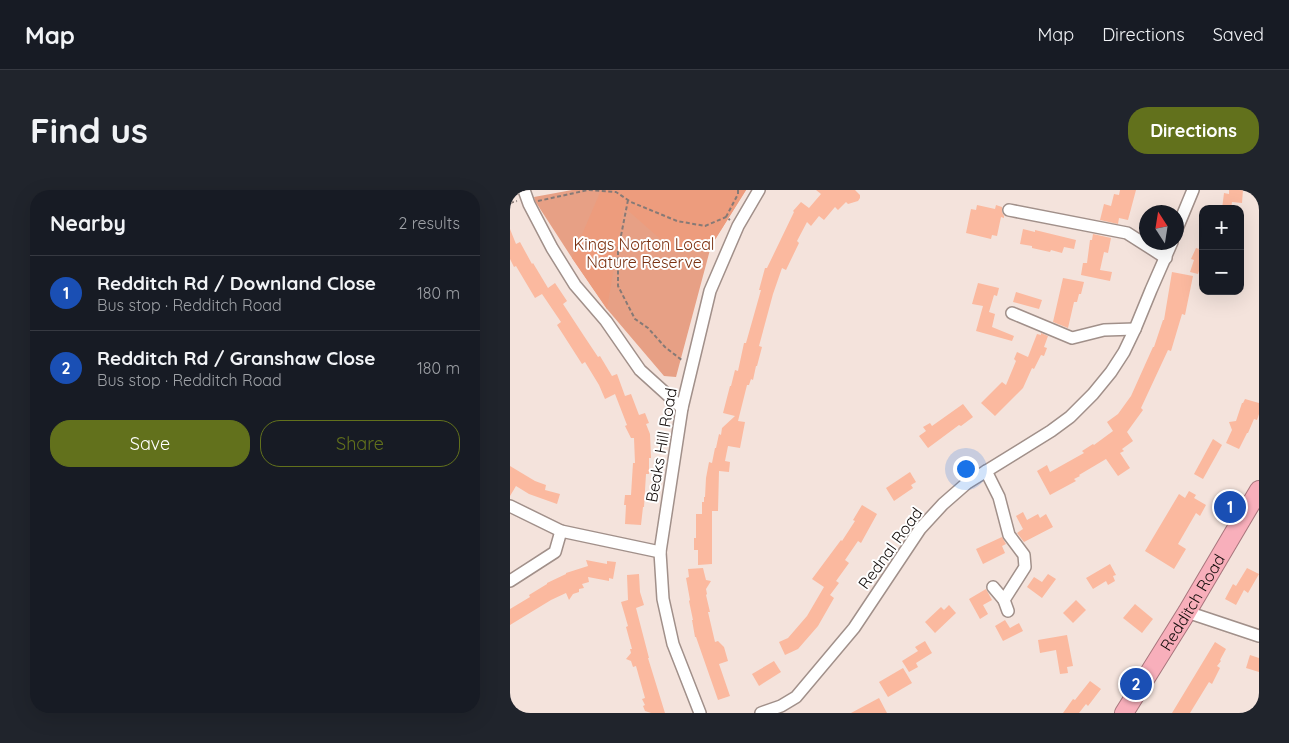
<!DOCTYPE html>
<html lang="en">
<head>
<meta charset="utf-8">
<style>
	:root { --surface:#171b24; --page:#20242c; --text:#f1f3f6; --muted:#9ea1a6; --line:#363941; --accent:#62711c }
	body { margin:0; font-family:Quicksand,sans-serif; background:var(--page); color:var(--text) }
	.controls { position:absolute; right:15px; top:15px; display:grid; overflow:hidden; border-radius:10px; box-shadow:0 5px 20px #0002 }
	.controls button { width:45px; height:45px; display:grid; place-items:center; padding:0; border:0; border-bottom:1px solid var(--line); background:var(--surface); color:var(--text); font:25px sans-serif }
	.compass { position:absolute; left:629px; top:15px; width:45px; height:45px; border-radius:50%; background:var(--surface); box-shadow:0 5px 20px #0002; rotate:348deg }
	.you { position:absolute; left:455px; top:278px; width:18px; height:18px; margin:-12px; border:4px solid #fff; border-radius:50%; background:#1a73e8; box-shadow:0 0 0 8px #1a73e833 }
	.badge { display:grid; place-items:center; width:32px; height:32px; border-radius:50%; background:var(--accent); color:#fff; font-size:16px; font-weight:700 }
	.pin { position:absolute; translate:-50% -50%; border:2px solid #fff; box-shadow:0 1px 5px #0006 }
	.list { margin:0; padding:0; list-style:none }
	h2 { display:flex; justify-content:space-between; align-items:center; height:65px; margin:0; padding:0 20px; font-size:21px }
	h2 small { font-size:16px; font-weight:400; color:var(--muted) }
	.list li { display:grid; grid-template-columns:32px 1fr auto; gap:15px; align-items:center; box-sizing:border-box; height:75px; padding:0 20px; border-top:1px solid var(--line) }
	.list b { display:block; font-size:19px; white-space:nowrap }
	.list p { margin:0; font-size:16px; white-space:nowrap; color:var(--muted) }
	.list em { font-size:16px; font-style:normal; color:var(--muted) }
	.actions { display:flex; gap:10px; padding:15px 20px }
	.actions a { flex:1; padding:11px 0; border:1px solid var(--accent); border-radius:20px; text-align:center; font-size:18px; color:var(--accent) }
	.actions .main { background:var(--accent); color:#fff }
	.map { position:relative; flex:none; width:749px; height:523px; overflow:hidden; border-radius:20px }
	header { display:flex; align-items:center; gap:30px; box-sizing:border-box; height:70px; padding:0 25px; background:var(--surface); border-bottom:1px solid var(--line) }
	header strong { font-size:24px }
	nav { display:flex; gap:28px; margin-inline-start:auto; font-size:18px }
	.intro { display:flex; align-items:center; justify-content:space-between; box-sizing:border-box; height:120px; padding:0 30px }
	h1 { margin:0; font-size:35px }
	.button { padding:12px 22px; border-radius:20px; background:var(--accent); color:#fff; font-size:18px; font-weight:700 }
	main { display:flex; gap:30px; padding:0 30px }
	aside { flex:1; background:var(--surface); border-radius:20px; box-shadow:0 5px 20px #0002 }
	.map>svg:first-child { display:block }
	.green { fill:#e7a085 }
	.forest { fill:#ed9c7d }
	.building { fill:#fbb99f }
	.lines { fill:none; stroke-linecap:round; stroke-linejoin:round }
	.minor-casing { stroke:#a1908a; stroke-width:14 }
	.highway-casing { stroke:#a8767d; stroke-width:20 }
	.path { stroke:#867a76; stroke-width:2; stroke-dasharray:4 2.5; stroke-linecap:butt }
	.minor { stroke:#fff; stroke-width:11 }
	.highway { stroke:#f8afbb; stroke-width:18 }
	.labels { text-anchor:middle; stroke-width:4; stroke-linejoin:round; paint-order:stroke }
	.park-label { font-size:16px; fill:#793111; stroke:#fff }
	.street-label { font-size:16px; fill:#130d0b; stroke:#fff }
</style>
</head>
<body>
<header>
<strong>Map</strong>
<nav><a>Map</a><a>Directions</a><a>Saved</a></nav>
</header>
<div class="intro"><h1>Find us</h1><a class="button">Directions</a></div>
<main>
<aside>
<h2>Nearby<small>2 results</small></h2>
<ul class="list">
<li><span class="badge" style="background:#1a4fb4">1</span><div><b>Redditch Rd / Downland Close</b><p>Bus stop · Redditch Road</p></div><em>180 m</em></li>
<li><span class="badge" style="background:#1a4fb4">2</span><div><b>Redditch Rd / Granshaw Close</b><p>Bus stop · Redditch Road</p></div><em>180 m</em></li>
</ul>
<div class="actions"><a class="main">Save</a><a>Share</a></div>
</aside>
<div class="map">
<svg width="749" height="523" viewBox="0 0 749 523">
	<rect width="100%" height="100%" fill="#f4e3dc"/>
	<path class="green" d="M62,0h174l-35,56 -35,131 -12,-1 -57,-67 -35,-51 -37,-57 -1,-4z"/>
	<path class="forest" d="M91,0h145l-35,56 -36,6 -51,-45 -17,102 -35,-51z"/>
	<g class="building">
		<path d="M306,0h39l5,5v3l-2,3 -10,3 -2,-2 -8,8 -3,-3 -11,13 -5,-4 -8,10 -4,-4 -10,19 2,2 -13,27 -4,-2 -9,26 -14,52 3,1 -5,19h-1l-3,14 -2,-1 -2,6h-2l-9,36 7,1 -5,26 -12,-2 -3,15 5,1 -1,10 -10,-1 -1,40h-6v53l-14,1v-15h-4v-12h2v-24h6v-12h2v-5h1l1,-19 3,-16 3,1 3,-15h1l3,-14 2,1 1,-7 13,-12 -12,-3 7,-27h1l4,-16 3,1 6,-28h2l15,-53h-2l6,-22h2l27,-56 -1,-1 8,-9 8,6 12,-14z"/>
		<path d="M610,0h16l-8,30 -9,-2 -1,6 -18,-4 4,-16 7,2 3,-12 5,1z"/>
		<path d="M719,0h14l-1,13 -10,-1 -1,7h-9l2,-16 5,1z"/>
		<path d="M467,15l18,4 1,-4 6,2v5l2,4v2l-3,-1 -4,19 -5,-1 -1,4 -25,-6 5,-24 5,1z"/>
		<path d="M0,39l6,15 4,-2 12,22 1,-1 15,25 7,-5 12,18 -4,3 21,32 14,21 2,-1 12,20 5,-2 8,22 6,-2 8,21 6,-2 4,10 -3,1 4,10 1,24h-2v16h-3l-2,33h-1l-2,18 -16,-1 1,-19h-2l1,-10h6l2,-32h2l-1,-25h-3l-6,-12 2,-1 -12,-31 -10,5 -6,-14 -14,-23 -3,2 -25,-39 4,-3 -19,-28 -7,4 -19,-32 -2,1 -4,-8z"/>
		<path d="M513,39l12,3v-2l41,10 -2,9 -10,-2 -2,6 -11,-3 -1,2 -18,-4v-2l-12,-2z"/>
		<path d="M583,44l18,4 -3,15 -4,-1 -4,18 12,2 -2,9 -29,-6 2,-12h4l3,-23h2z"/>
		<path d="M686,58l7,2v20l-3,-2 -2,6 -8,-2 4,-12 -3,-1z"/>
		<path d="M662,82l21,4 -8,39 -3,-1 -11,37 -3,-1 -27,58 2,2 -16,22 6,9 -11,8 2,2 -4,2 10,15 -12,8 -12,-17 -27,16 1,1 -6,3 2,2 -26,14 -13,-24 10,-6 3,7 34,-19 -2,-2 11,-7 1,1 19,-14 -6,-9 11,-8 13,-18 22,-49h1l9,-27h1z"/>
		<path d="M553,88l21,4 -3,12h-2l-2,8h-3l-6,26 -15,-6z"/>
		<path d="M468,93l21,5 -2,8 -3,-1 -5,17 6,2 -3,13 22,9 -2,5 -36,-10 7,-25 -11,-2z"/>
		<path d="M506,102l26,8 -3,9 -26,-7z"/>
		<path d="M531,143l7,3 -4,11 3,1 -3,8 -3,-1 -7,14 -2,-1 -9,20 -28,28 -14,-13 21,-21 4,3 10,-24 -2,-2 3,-7 11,5 9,-23 4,1z"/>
		<path d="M735,209l14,4v11l-2,6 -3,-1 -6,14h-1l-8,16 -13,-6 6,-13 -3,-8 7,-1 6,-18h1z"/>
		<path d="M453,214l10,13 -12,9 -2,-1 -31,23 -9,-12 7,-5 -3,-4 7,-4 2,3z"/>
		<path d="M703,249l9,6 -19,34 -9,-5z"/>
		<path d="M0,276l25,15 11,4 -1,5 15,4 -3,10 -28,-10 -13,-8 -6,10z"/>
		<path d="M400,282l6,10 -5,3 2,3 -19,13 -8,-13z"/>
		<path d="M679,301l7,4 -2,3 12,7 -6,11 -4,-3 -18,31 8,5 -12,20 -29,-18 34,-57 6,4z"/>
		<path d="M352,315l15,9 -16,29 -3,-2 -13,19 4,3 -13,18 3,2 -9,12 4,3 -16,28 -20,23 -13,6 -6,-13 9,-4 19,-22 17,-29 -12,-8 29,-39 1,1 13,-20 -2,-1z"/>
		<path d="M513,322l4,8 11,-6 2,4 6,-4 7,13 -29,15 -7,-9 6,-4 -7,-13z"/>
		<path d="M492,347l4,7 -4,2 3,7 -22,11 -7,-15z"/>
		<path d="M76,370l21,4v-3l9,1 -3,17 -4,-1v3l-21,-4 1,5 -7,2 2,4 -5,1v3l-6,2 -4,6 -3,-7 -15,7 -41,25v-16l20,-12 -1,-2 18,-11v-1l19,-9v-1l22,-7z"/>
		<path d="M600,374l6,11 -3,1 2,5 -7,4 -2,-4 -13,8 -7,-11z"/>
		<path d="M193,378l3,12 5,1 -5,8 1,5 -1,1 4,17h-2l7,30 3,-1 6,6 4,14 -9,3 11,32 -12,4 -22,-63h-1l-3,-17h1l-4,-19 1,-1 -4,-22 3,-1 -1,-8z"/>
		<path d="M737,378l12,6 -11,19 -4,-3 -8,15 -11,-6 8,-15 3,2z"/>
		<path d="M129,384l1,18 4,13 -8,3 13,50h-1l17,55h-14l-6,-2 -2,-5 2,-1 -3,-6 3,-1 -9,-32 -3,1 -2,-6 -5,-2 5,-6 -1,-4h2l-6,-22 2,-1 -7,-24 7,-2 -1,-25z"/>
		<path d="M538,384l8,5 -14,19 -15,-11 7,-10 8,5z"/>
		<path d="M476,399l6,11 -9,5 5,9 -8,5 -11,-20z"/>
		<path d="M566,410l10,10 -13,13 -10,-10z"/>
		<path d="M625,414l18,15 -11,14 -19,-15z"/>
		<path d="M439,415l7,8 -21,20 -10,-11 16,-15 3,3z"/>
		<path d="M495,430l5,8 9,-5 4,8 -20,10 -8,-15z"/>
		<path d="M557,445l6,31 -6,1 1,6 -8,1 -4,-24 -16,3 -2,-13z"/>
		<path d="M415,451l7,12 -16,10 2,4 -9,5 -7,-11 16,-10 -3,-4z"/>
		<path d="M705,452l11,7 -6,11 1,1 -4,5 3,2 -8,16 -3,-2 -19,31h-18z"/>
		<path d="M740,465l9,3v14l-13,-4z"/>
		<path d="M264,471l7,11 -22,14 -7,-12z"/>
		<path d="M393,478l9,15 -24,14 -9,-15z"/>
		<path d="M580,491l11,8 -13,17 -2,-2 -7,9h-16l10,-14 2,1z"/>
		<path d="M369,508l8,15h-36z"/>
	</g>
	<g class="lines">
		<g class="minor-casing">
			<g id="minor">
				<path d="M14,0l5,14 23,44 23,37 31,36 34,49 42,38"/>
				<path d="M499,20l118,23 39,25"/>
				<path d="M666,41l17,-41"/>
				<path d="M502,123l60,25 32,-8 31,-1"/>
				<path d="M476,281l13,26 10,38 15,20 1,12 -21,33 4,11"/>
				<path d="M0,316l51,25 99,21"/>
				<path d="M0,391l45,-29 6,-21"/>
				<path d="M483,397l11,13"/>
				<path d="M677,422l72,24"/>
				<path d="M190,523l-27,-69 -10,-45 -3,-47 22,-144 28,-117 28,-65 21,-36"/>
				<path d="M251,523l20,-7 15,-9 58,-69 66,-99 23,-25 24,-21 84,-52 19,-14 23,-23 18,-22 13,-20 11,-23 16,-39 21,-48"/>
			</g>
		</g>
		<g class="highway-casing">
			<g id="highway">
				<path id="s1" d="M614,523l63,-101 72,-122"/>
			</g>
		</g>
		<g class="path">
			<path d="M118,10l-10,51v35l17,33 13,9 17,19 18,14"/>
			<path d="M28,11l50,-11 28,2 15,10 46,19 28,5 21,-9 4,3"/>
			<path d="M0,13l7,-2"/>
			<path d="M216,27l12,-23v-4"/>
		</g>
		<use href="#minor" class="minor"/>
		<use href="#highway" class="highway"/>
	</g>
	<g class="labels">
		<g class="park-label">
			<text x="134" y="60">Kings Norton Local<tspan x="134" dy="18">Nature Reserve</tspan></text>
		</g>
		<g class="street-label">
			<text transform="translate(151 255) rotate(-80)" y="6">Beaks Hill Road</text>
			<text transform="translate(380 358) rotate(-54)" y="6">Rednal Road</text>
			<text dy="6" stroke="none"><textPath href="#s1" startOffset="130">Redditch Road</textPath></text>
		</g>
	</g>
</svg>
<div class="controls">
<button>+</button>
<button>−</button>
</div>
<svg class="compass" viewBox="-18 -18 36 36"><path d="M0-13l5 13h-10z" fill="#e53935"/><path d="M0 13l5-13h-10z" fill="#9ea1a6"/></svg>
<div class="you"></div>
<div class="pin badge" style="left:720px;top:317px;background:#1a4fb4">1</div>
<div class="pin badge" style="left:626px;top:494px;background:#1a4fb4">2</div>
</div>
</main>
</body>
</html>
